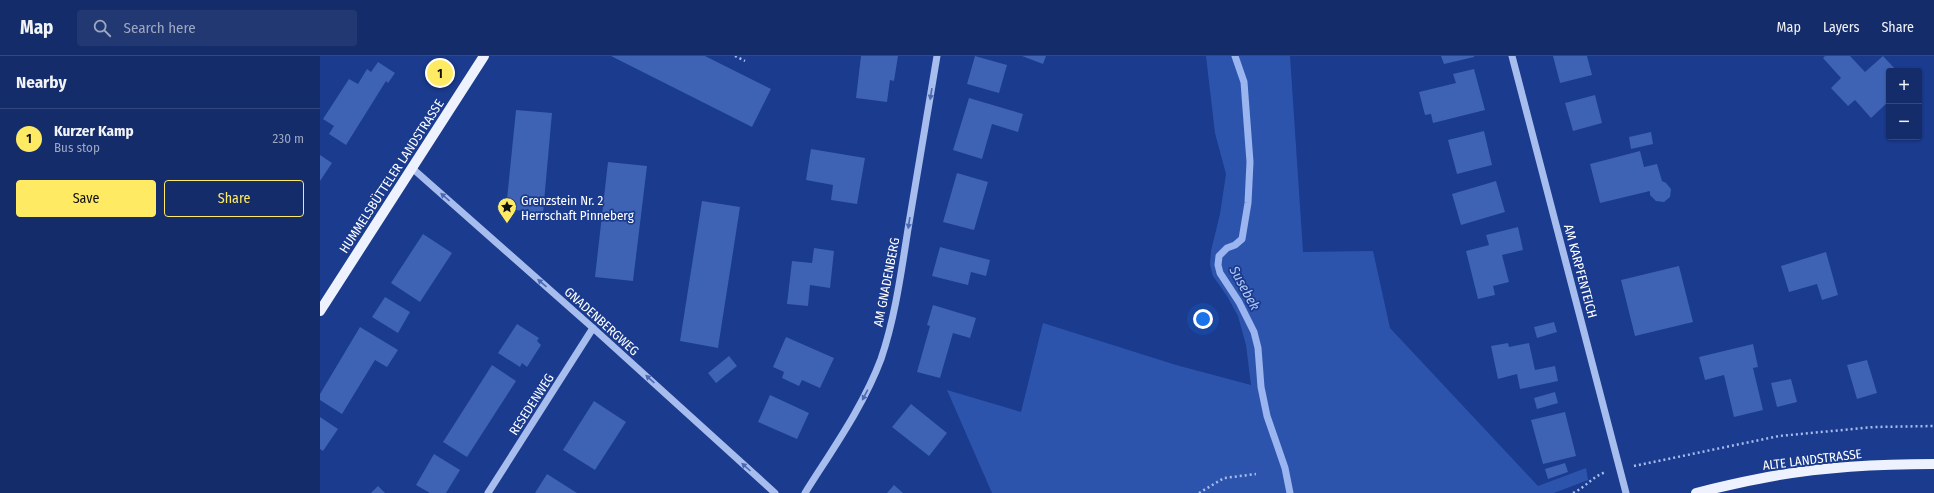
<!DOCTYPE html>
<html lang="en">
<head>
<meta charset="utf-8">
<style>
	:root { --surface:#142c6a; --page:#213872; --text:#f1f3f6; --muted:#9da7c1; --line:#33487e; --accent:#ffea64 }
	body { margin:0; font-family:"Fira Sans Condensed",sans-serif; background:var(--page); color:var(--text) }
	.controls { position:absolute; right:12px; top:12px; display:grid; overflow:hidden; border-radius:4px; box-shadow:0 1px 3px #0004 }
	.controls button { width:36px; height:36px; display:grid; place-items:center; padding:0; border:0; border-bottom:1px solid var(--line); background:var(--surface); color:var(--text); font:20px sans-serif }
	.you { position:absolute; left:883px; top:263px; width:14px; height:14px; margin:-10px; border:3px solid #fff; border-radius:50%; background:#1a73e8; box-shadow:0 0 0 6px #1a73e833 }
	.badge { display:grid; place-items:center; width:26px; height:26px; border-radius:50%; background:var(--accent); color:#111; font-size:13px; font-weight:700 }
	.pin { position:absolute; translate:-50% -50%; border:2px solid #fff; box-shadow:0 1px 4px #0006 }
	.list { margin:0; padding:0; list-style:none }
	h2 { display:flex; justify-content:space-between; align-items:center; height:52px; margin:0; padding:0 16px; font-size:17px }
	h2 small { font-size:13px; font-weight:400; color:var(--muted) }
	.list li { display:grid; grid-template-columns:26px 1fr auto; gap:12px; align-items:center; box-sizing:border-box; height:60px; padding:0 16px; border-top:1px solid var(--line) }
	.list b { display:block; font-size:15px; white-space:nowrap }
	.list p { margin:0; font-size:13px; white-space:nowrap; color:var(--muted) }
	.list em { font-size:13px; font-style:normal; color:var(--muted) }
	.actions { display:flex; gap:8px; padding:12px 16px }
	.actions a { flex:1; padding:9px 0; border:1px solid var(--accent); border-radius:4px; text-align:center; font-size:14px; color:var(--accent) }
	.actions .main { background:var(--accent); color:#111 }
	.icon { flex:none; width:22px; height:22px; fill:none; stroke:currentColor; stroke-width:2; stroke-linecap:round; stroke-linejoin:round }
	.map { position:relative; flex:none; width:1614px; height:437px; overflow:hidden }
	header { display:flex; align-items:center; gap:24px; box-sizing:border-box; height:56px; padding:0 20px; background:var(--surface); border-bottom:1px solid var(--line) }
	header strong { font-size:19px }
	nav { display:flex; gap:22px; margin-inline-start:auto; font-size:14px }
	.search { width:280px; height:36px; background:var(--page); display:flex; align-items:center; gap:10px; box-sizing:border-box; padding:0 14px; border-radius:4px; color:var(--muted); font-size:15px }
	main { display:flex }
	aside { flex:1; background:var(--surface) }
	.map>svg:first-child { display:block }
	.green { fill:#2d54ac }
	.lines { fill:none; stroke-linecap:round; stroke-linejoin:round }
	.stream { stroke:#9ab5f0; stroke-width:7 }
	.building { fill:#3e62b4 }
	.path { stroke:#a7bdee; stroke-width:2.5; stroke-dasharray:2 3; stroke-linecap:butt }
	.minor { stroke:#a7bdee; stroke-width:7 }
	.major { stroke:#eef2ff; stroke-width:10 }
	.oneway { fill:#4b68b0 }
	.labels { text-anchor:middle; stroke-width:3.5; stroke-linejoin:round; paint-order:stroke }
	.street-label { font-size:13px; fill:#fff; stroke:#1a3b8e }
	.poi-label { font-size:13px; fill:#fff; stroke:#1a3b8e; text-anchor:start }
	.water-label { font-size:14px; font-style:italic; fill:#b3c8f5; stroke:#1a3b8e }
</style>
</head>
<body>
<header>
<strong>Map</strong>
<div class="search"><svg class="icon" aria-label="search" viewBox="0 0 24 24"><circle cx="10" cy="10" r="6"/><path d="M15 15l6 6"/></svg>Search here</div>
<nav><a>Map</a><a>Layers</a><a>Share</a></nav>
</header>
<main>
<aside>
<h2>Nearby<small></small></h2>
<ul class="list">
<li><span class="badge">1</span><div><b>Kurzer Kamp</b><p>Bus stop</p></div><em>230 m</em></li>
</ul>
<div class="actions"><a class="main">Save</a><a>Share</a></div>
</aside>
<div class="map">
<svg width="1614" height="437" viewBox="0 0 1614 437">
	<rect width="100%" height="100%" fill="#1a3b8e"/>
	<path class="green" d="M886,0h84l13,196 70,-1 17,77 148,158 48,-18 2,12 -34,13h-562l-45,-103 74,22 22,-89 133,42 75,20 -5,-40 -8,-29 -11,-20 -14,-20 -3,-11 1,-14 9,-37 6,-40 -11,-41z"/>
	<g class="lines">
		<path class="stream" d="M915,0l9,26 6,80 -2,41 -6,36 -7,6 -8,3 -8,8 -1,9 2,8 19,29 15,30 4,16 3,39 6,29 18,52 5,25"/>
	</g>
	<g class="building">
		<path d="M291,0h94l66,33 -19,38z"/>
		<path d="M541,0h37l-4,25 -4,-1 -3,22 -31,-4z"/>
		<path d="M655,0l32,9 -8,28 -32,-9z"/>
		<path d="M702,0h24l-3,8z"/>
		<path d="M1121,0h33v1l-30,7z"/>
		<path d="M1233,0h34l5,19 -32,8z"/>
		<path d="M1505,0h25l15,16 18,-16 14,15h-8v34l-2,-2 -16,15 -16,-18 -7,6 -17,-18 10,-10 -18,-20z"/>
		<path d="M58,6l17,11 -7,10 -2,-2 -40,64 -17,-11 5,-8 -11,-7 26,-40 9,5 9,-15 4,3z"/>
		<path d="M1154,13l11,41 -52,13 -2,-9 -6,1 -6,-23 37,-9 -3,-9z"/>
		<path d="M1275,39l7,28 -29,8 -8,-28z"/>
		<path d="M649,42l54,16 -5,18 -26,-8 -10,35 -29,-9z"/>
		<path d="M196,54l36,3 -9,100 -37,-4z"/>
		<path d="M1164,75l8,34 -35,9 -9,-34z"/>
		<path d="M1331,76l2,12 -22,5 -2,-12z"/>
		<path d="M491,93l54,9 -8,46 -26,-4 2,-15 -27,-5z"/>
		<path d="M1320,95l4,16 13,-3 5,17 4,2 5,6 -1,8 -6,5 -8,-1 -6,-6v-4l-50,12 -10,-39z"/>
		<path d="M0,99l12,8 -12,18z"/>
		<path d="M288,106l39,4 -14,115 -38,-4z"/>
		<path d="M637,117l31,9 -14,48 -31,-8z"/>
		<path d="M1176,125l9,31 -44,13 -9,-31z"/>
		<path d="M382,145l38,6 -22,141 -38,-7z"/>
		<path d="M1198,171l5,23 -21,5 7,27 -16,4 2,9 -17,4 -12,-48 23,-6 -3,-10z"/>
		<path d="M103,178l29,19 -32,49 -29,-19z"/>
		<path d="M620,191l50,13 -4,16 -15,-4 -3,13 -36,-9z"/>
		<path d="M494,192l20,3 -4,37 -20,-3 -2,21 -21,-2 5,-43 20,2z"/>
		<path d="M1506,196l12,43 -16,5 -5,-16 -28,8 -8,-26z"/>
		<path d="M1359,210l14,56 -58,14 -14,-56z"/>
		<path d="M65,241l25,15 -12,21 -26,-16z"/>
		<path d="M613,249l43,13 -6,20 -17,-5 -13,45 -23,-6 13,-46 -3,-1z"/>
		<path d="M1234,266l3,10 -20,6 -3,-11z"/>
		<path d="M197,268l22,14 -2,3 4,4 -14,22 -5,-4 -2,4 -22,-14z"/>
		<path d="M40,271l38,23 -11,17 -12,-7 -33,54 -22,-14v-6z"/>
		<path d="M466,281l48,21 -14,30 -18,-8 -3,6 -17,-8 2,-6 -11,-5z"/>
		<path d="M1188,287l1,4 20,-4 6,27 20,-4 3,15 -38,8 -3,-15 -19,5 -7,-33z"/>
		<path d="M1433,288l5,23 -5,1 10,42 -29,7 -10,-42 -19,5 -6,-23z"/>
		<path d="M409,300l8,10 -21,17 -8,-10z"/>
		<path d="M1547,304l10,33 -20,6 -10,-34z"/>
		<path d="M172,309l24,16 -49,76 -24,-15z"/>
		<path d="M1471,323l6,23 -20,5 -6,-24z"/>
		<path d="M1235,336l3,11 -21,6 -3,-11z"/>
		<path d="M450,339l39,18 -12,26 -39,-17z"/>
		<path d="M274,345l32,21 -31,48 -32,-20z"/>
		<path d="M591,348l36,29 -18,23 -37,-29z"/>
		<path d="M1245,356l11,44 -33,8 -12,-44z"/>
		<path d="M0,361l18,12 -15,22 -3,-2z"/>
		<path d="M114,398l26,16 -14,23h-16l-14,-8z"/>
		<path d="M1245,407l3,9 -20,7 -3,-10z"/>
		<path d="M227,418l30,19h-42z"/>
		<path d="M574,429l9,8h-16z"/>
		<path d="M58,430l7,7h-14z"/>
	</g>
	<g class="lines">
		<g class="path">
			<path d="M415,0l10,5"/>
			<path d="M1314,410l145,-30 95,-9 60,-1"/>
			<path d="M879,437l25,-15 32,-4"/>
			<path d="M1253,437c13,-6 20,-17 33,-21"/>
		</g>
		<g class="minor">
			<path d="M1192,0l114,437"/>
			<path d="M92,112l181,160 182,165"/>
			<path d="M168,437l105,-165"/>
			<path d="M485,437c27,-43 58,-86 76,-134 14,-41 20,-86 27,-130 10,-58 19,-115 29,-173"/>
		</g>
		<g class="major">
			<path d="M0,255l164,-255"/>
			<path d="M1376,437c20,-5 41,-10 62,-14 58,-12 117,-15 176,-15"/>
		</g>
	</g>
	<defs><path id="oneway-solid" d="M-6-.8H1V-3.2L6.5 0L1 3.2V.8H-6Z"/></defs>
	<g class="oneway">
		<use href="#oneway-solid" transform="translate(611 38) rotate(99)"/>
		<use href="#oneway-solid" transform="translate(125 141) rotate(-139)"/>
		<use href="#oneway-solid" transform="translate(589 167) rotate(99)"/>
		<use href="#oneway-solid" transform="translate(222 227) rotate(-139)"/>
		<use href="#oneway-solid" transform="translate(330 323) rotate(-138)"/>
		<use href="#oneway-solid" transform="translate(545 339) rotate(118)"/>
		<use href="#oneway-solid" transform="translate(426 411) rotate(-138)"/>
	</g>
	<defs>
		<g id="sight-pin" transform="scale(1)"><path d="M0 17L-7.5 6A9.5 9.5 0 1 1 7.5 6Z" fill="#ffea64" stroke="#1a3b8e"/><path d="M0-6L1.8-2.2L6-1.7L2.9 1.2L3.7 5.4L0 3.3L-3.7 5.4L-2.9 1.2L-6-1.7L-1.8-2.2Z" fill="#111"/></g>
	</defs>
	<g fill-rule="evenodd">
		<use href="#sight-pin" x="187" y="151"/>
	</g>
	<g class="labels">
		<g class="street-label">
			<text transform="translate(71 120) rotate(-57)" y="5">HUMMELSBÜTTELER LANDSTRASSE</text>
			<text transform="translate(1261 215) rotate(75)" y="5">AM KARPFENTEICH</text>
			<text transform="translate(566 226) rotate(-79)" y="5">AM GNADENBERG</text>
			<text transform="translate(282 265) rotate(42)" y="5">GNADENBERGWEG</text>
			<text transform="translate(211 348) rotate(-57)" y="5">RESEDENWEG</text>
			<text transform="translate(1492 403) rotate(-7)" y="5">ALTE LANDSTRASSE</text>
		</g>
		<g class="poi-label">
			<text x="201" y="149">Grenzstein Nr. 2<tspan x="201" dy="15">Herrschaft Pinneberg</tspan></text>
		</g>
		<g class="water-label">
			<text transform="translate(925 232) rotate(61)" y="5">Susebek</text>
		</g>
	</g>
</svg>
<div class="controls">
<button>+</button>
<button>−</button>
</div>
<div class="you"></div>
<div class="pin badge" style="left:120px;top:17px">1</div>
</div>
</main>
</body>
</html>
